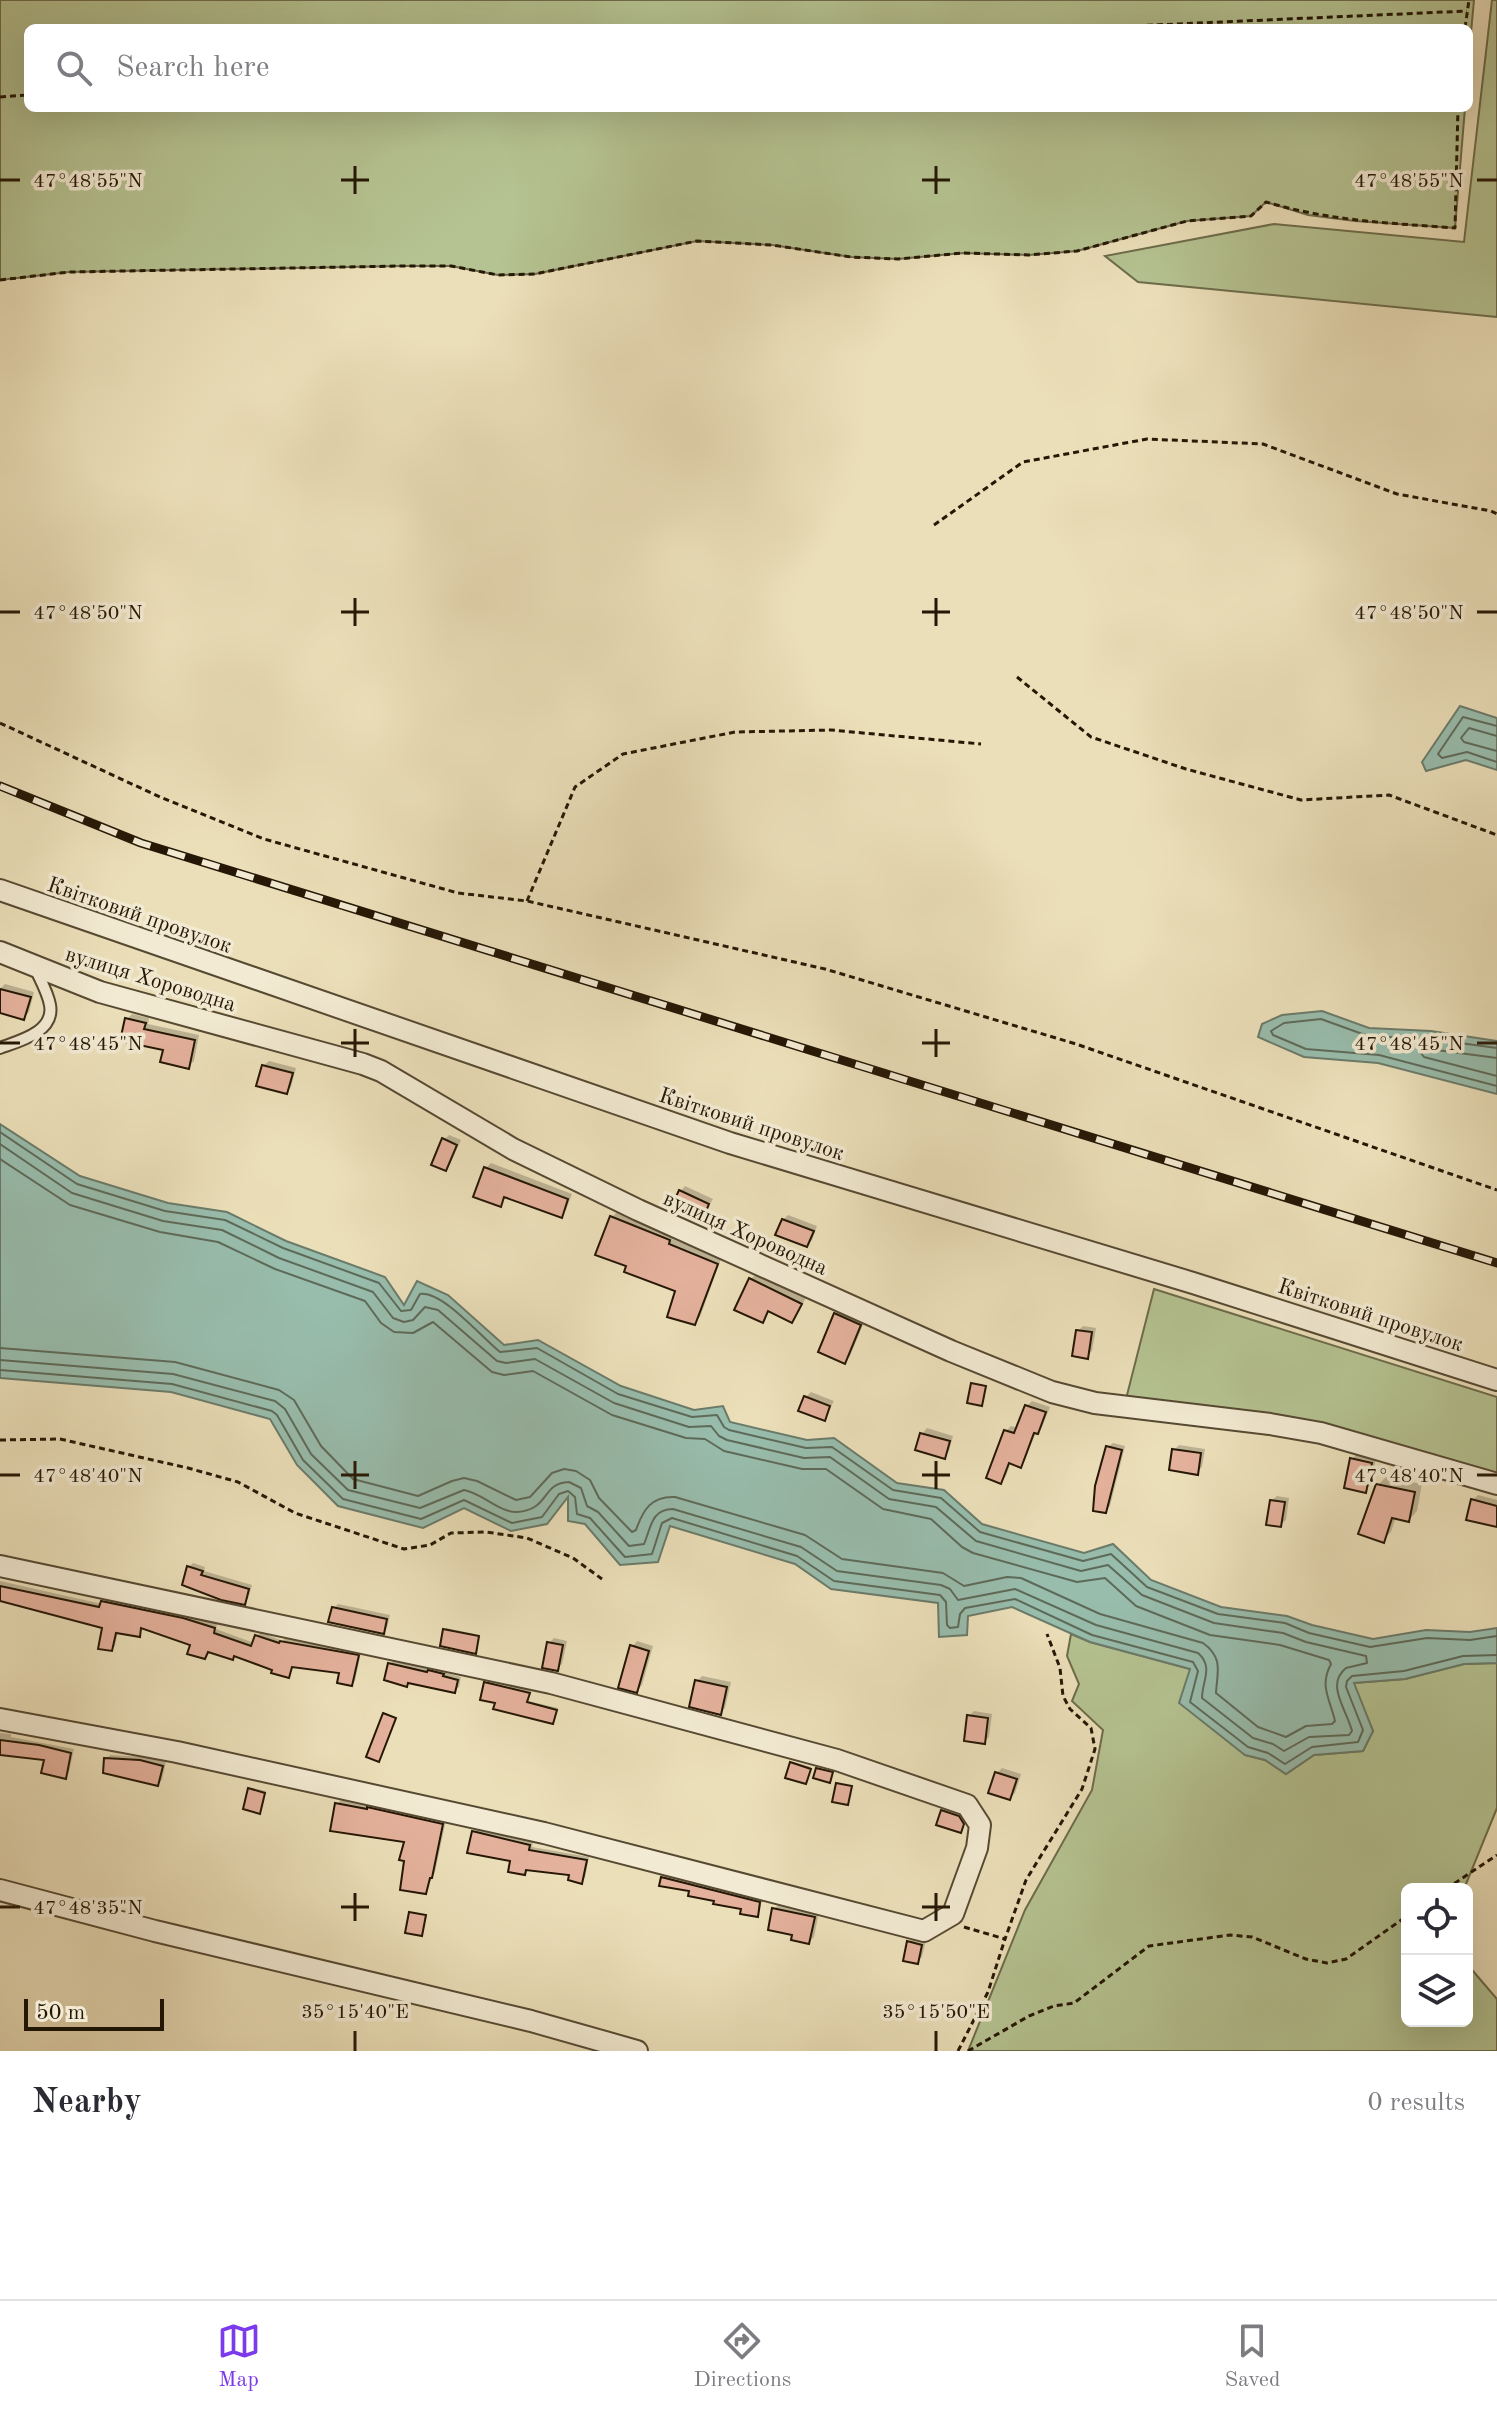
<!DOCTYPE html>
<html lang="en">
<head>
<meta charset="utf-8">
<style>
	:root { --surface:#fff; --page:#f7f7f7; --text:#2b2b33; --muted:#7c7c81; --line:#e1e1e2; --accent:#7c3aed }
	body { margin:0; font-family:"Old Standard TT",serif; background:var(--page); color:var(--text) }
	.controls { position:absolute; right:24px; bottom:24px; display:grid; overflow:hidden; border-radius:12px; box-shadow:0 8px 32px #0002 }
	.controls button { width:72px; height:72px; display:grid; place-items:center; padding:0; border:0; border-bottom:2px solid var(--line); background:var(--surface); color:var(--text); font:40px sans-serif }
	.scale { position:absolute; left:24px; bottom:20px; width:140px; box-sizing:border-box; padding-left:8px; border:4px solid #251705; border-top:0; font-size:22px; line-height:28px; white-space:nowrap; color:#251705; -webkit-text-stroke:6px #f2ead2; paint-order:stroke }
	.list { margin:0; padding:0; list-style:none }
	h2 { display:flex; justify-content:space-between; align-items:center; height:104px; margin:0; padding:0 32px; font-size:34px }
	h2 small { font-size:26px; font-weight:400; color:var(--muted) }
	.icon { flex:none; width:44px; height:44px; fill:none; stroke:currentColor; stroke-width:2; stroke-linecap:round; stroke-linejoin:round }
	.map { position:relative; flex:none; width:1497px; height:2051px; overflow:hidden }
	.search { position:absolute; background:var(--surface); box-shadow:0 8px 32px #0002; left:24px; right:24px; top:24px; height:88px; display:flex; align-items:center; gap:20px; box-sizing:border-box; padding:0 28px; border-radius:12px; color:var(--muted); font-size:30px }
	.sheet { height:248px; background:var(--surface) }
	nav { display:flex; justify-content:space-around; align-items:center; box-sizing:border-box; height:112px; border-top:2px solid var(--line); background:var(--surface); font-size:22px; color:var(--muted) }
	nav a { display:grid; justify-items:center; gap:4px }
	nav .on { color:var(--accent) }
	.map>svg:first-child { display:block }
	.green { fill:#b5c291; stroke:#6d6c4b; stroke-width:2 }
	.water { fill:#98bdad; stroke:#6a7b6a; stroke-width:2 }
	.shadow { fill:#0003 }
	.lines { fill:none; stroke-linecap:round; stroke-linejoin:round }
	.shore { stroke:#5e6a59; stroke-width:2 }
	.building { fill:#e4b19c; stroke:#251705; stroke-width:2 }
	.service-casing { stroke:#564932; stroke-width:14 }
	.minor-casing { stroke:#564932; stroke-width:24 }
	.path { stroke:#251705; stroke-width:3; stroke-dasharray:6 4; stroke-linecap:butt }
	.service { stroke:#f2ead2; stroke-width:10 }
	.minor { stroke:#f2ead2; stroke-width:20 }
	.rail-casing { stroke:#251705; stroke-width:9 }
	.rail { stroke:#f2ead2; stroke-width:6; stroke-dasharray:18; stroke-linecap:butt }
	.ticks { fill:none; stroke:#251705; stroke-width:3 }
	.labels { text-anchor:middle; stroke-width:7; stroke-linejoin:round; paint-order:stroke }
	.street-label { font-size:22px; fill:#251705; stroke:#f2ead2 }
	.ticks-label { font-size:20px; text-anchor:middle; fill:#251705; stroke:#f2ead2; stroke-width:7; stroke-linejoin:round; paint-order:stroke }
</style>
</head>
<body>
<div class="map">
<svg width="1497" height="2051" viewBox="0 0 1497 2051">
	<rect width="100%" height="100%" fill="#ebdfb9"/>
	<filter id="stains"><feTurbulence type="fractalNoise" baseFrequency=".0025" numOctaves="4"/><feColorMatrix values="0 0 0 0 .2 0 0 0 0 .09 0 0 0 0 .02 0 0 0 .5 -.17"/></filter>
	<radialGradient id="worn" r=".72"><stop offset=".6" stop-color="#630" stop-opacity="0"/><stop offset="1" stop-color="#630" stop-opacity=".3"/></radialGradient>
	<g class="green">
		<path d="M0,0h1474l-5,54v-26h-1441v80h1437l-10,120 -100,-7 -47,-6 -42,-13 -15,14 -64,5 -110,30 -48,4 -66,-2 -65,6 -47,-2 -79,-12 -75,-4 -162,33 -37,1 -47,-9h-50l-332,6 -69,8z"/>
		<path d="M1492,0h5v317l-359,-35 -33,-26 169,-32 190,18z"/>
		<path d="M1154,1289l343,108v80l-371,-78z"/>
		<path d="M1071,1634l19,8 100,27 55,86 20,5 21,14 28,-19 49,-4 10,-20 -20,-48 52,-4 59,-15 33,-1v145l-33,81h-57v132h60v-57l30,35v52h-529l57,-141 67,-120 11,-60 -31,-29 7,-17 -12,-28z"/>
	</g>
	<g class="water">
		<path d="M1460,706l37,12v52l-31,-10 -40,11 -4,-9z"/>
		<path d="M1322,1011l47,17 62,3 66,10v53l-119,-31 -74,-6 -46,-20 4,-13 20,-9z"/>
		<path d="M0,1124l80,52 88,27 59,9 59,29 99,36 19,28 13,-24 31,14 56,50 34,-5 83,46 73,24 29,-4 7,16 77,18 27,-2 63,45 47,7 38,34 102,29 29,-9 38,36 70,27 66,9 25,9 61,14 53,-9 44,2 27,-4v35l-33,1 -59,15 -51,4 19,48 -10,20 -49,4 -28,19 -21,-14 -20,-5 -66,-52 11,-34 -100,-27 -78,-35 -44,9 -1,19 -28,2 -1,-34 -107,-14 -36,-25 -125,-38 -12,36 -38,3 -35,-41 -17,-3v-24l-21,27 -36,7 -47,-23 -41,20 -85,-22 -41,-41 -27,-46 -99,-27 -171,-14z"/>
	</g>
	<g class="shadow">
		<path d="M728,24h11v4h-13z"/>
		<path d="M5,984l29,8 -5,20 -5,5 -24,-6v-22z"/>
		<path d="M132,1014l17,4 -1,6 51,11 -5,26 -6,5 -23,-17 -38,-30z"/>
		<path d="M269,1061l27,7 -5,19 -5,5 -23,-26z"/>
		<path d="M449,1135l12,5 -11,24 -5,5 -1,-29z"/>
		<path d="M491,1163l81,31 -6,16 -5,5 -54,-19 -7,9 -14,-37z"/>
		<path d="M685,1186l28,13 -12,20 -21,-27z"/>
		<path d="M617,1212l57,22 -2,5 49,20 -21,58 -6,5 -17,-33 -48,-24 -31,-11 14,-37z"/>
		<path d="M788,1215l29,11 -5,14 -5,5 -24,-25z"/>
		<path d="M756,1274l50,24 -14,23 -22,-11 -8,10 -11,-41z"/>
		<path d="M840,1310l25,10 -15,36 -5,5 -10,-46z"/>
		<path d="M1083,1326l13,2 -4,23 -5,5 -9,-25z"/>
		<path d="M811,1392l23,9 -10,18 -18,-22z"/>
		<path d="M1032,1401l18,6 -8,20 -6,5 -11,28 -5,5 -9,-3 -5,14 -5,5 5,-50 5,-5 7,2 9,-22z"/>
		<path d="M927,1428l26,8 -4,15 -5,5 -22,-22z"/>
		<path d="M1113,1443l12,3 -15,60 -4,5 2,-64z"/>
		<path d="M1179,1445l26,4 -3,18 -5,5 -23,-22z"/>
		<path d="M1357,1454l19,5 -6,26 -5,5 -13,-31z"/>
		<path d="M1386,1477l36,7 -5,27 -8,9 -13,-3 -5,15 -8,8 -5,-55z"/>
		<path d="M1478,1495l19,5v25l-24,-25z"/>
		<path d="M1277,1496l12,2 -3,22 -6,5 -9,-24z"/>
		<path d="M193,1563l12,4 -1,4 48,14 -4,14 -4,3 -22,-4 -33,-31z"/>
		<path d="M0,1581l102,23 4,-6 81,17 30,9 -1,5 38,14 6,-11 23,9 2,-3 76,14 -6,29 -4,3 -9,-13 -48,-6 -5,11 -53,-22 -27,-4 -4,7 -12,-13 -50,-17 -4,8 -21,-4 -3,15 -3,3 -8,-23 -104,-26z"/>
		<path d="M338,1604l52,11 -3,13 -4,4 -49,-24z"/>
		<path d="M446,1628l34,7 -3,15 -1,2 -31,-22z"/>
		<path d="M554,1638l13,3 -5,23 -5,5 -8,-26z"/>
		<path d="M637,1641l16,5 -11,39 -5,6 -5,-44z"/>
		<path d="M394,1660l38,9 1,-2 14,3 -1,3 15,4 -2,10 -4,3 -65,-26z"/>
		<path d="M702,1676l29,6 -6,26 -5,5 -23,-32z"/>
		<path d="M488,1681l43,10 -3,10 30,7 -3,11 -2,2 -56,-20 -11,-18z"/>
		<path d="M974,1711l18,3 -3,23 -5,5 -15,-26z"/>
		<path d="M0,1733l11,1v3l63,12 -5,23 -4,4 -19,-18 -46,-5z"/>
		<path d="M110,1755l35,2 21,5 -4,18 -4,4 -52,-25z"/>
		<path d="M793,1762l18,5 -6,15 -14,-19z"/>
		<path d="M1002,1768l19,6 -6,19 -5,5 -13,-25z"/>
		<path d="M252,1788l14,3 -7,21 -9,-22z"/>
		<path d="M341,1800l105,20 -11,52 -10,20 -19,-32 1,-20 -70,-36z"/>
		<path d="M948,1806l16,5 4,7 -8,13 -17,-20z"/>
		<path d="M478,1828l55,14 -1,5 57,10 -4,21 -3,3 -11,-7 -43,-5 -4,4 -12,-13 -38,-28z"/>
		<path d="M666,1874l96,25 -2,12 -3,4 -65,-25 -29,-12z"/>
		<path d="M779,1904l40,8 -5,25 -5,5 -14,-9 -21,-24z"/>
		<path d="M914,1937l12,3 -4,17 -5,5 -8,-20z"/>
	</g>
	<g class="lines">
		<g class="shore">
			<path d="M1497,726l-34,-9 -25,37 4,4 25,-6 30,10"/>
			<path d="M1497,736l-28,-8 -8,10 3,4 33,9"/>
			<path d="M1497,1048l-67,-9 -62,-3 -47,-17 -37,4 -13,8 2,4 33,14 73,6 118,31"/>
			<path d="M1497,1058l-68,-9h-5l-3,4 3,4 73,19"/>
			<path d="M0,1132l77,52 88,27 60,9 58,28 96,35 22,28 10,-1 9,-16c23,-3 61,43 80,58l37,-4 81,46 74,23 25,-2 7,12 5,3 77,18 26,-1 61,43 48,8 39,34 103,29 28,-7 36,33 71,27 67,9 24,10 61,14 57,-9 43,2 27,-4"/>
			<path d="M0,1144l72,49 91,28 59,9 57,28 94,34 20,26 11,4 9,-2 12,-13 13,3 59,51 9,2 29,-4 79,44 75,24 22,-1 8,10 8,4 77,18 26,-1 59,42 47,8 40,34 105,30 27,-6 34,30 72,28 69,10 23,9 60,14 1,7 -21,5c-21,17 1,42 6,63l-3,4 -40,2 -25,14 -11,-7 -20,-6 -51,-40c0,-17 12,-31 -4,-45l-102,-28 -81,-36 -57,11 -8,-11 -9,-4 -104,-14 -36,-24 -128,-38c-22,0 -22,19 -29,35l-15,2 -31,-34 -11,-6 -6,-18 -12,-6c-28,1 -19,28 -52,30 -17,1 -35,-19 -53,-22l-44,18 -72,-18 -37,-36 -26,-45 -10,-8 -102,-27 -173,-14"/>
			<path d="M0,1159l70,46 90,27 58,10 57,27 90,32 16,22 13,9 19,1 20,-11 59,50 12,3 29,-4 79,44 74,23 19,1 19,12 78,18h24l57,40 48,10 31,28 11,6 104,29 28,-4 31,28 74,29 70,10 49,15 2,4c-12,22 -1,35 4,57l-3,3 -26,2 -20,11 -28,-10 -42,-34c1,-20 8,-35 -13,-50l-103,-29 -79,-36 -14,-1 -43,9 -21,-13 -101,-14 -37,-24 -130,-38c-24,-1 -32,13 -39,33l-4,2 -33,-34 -9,-18 -14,-9 -12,-2 -12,4 -22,24 -14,3 -39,-19 -13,-3 -12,3 -34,15 -65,-17 -32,-33 -27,-46 -15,-10 -104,-28 -175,-14"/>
			<path d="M0,1370l172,14 100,27 5,4 26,45 40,39 78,20 43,-19 48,23 30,-6 17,-23 9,-3 7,6 2,17 13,4 35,39 27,-3 10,-31 10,-5 125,38 37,25 106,14 6,7 1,23 3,3 8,-1 2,-13 5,-6 50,-9 77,36 101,27 5,9 -8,31 58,45 20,6 17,11 27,-17 46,-5 5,-12 -17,-43 1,-6 5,-5 52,-5 59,-15 34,-1"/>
		</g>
	</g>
	<g class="building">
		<path d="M0,989l31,8 -7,23 -24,-7z"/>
		<path d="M125,1018l21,5 -2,6 51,11 -6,29 -29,-7 3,-12 -43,-9z"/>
		<path d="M262,1065l31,8 -6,21 -31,-8z"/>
		<path d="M442,1138l15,7 -11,26 -15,-6z"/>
		<path d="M484,1167l84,32 -6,19 -58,-21 -3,10 -28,-10z"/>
		<path d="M679,1190l30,14 -7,17 -31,-13z"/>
		<path d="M610,1216l60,24 -1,4 49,20 -23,61 -28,-8 8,-26 -51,-19 2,-6 -31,-11z"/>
		<path d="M782,1219l32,12 -7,16 -32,-12z"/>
		<path d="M749,1278l53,26 -10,19 -24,-12 -5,12 -29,-13z"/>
		<path d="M834,1313l27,12 -16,39 -27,-12z"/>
		<path d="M1076,1330l16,2 -4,27 -16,-3z"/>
		<path d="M971,1383l15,3 -4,20 -15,-3z"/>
		<path d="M804,1396l26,10 -5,15 -27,-10z"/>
		<path d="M1025,1405l21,7 -8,22 -4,-1 -13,35 -12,-5 -8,21 -15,-6 18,-48 10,3z"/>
		<path d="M920,1433l30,8 -5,18 -30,-9z"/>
		<path d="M1106,1446l16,4 -16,63 -13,-2 2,-25z"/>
		<path d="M1172,1449l29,4 -3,22 -29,-5z"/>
		<path d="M1350,1458l22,5 -6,30 -22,-5z"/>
		<path d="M1376,1484l39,8 -6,30 -17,-4 -8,25 -26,-9z"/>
		<path d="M1471,1499l26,7v21l-31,-7z"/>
		<path d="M1270,1500l15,2 -4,25 -15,-2z"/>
		<path d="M187,1566l16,5 -2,4 48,14 -4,16 -24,-5 -39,-15z"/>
		<path d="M0,1586l99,21 2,-6 82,17 32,10 -1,5 37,13 4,-11 24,8 1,-2 79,14 -7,31 -15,-3 2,-10 -47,-6 -3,11 -18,-5 1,-3 -38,-14 -1,4 -25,-8 -3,7 -18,-5 3,-9 -49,-17 -1,9 -24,-4 -4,18 -14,-2 4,-21 -102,-27z"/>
		<path d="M332,1607l55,12 -3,15 -56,-12z"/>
		<path d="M443,1629l36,7 -3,18 -36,-8z"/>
		<path d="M547,1642l16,3 -5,26 -16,-3z"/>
		<path d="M630,1645l19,6 -12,42 -19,-5z"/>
		<path d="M388,1663l39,9 1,-2 16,4 -1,2 15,4 -3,13 -47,-10 -1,4 -23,-7z"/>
		<path d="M695,1680l32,7 -6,28 -32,-8z"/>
		<path d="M484,1682l46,11 -3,9 30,8 -4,14 -60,-15 2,-6 -15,-3z"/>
		<path d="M383,1713l13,5 -17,44 -13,-5z"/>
		<path d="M967,1715l21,3 -3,26 -21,-3z"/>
		<path d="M0,1740l39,5 32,8 -5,26 -25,-6 3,-13 -44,-5z"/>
		<path d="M104,1758l36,2 23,6 -5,20 -55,-13z"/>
		<path d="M790,1762l21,7 -5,15 -21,-6z"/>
		<path d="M816,1768l17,4 -3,11 -17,-5z"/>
		<path d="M995,1772l22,7 -7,21 -22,-7z"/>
		<path d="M836,1783l16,3 -4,19 -16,-3z"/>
		<path d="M248,1788l17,5 -5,21 -17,-5z"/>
		<path d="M335,1803l32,6v-2l76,17 -11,54h-2l-4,16 -26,-4 4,-29 -5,-1 5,-18 -74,-11z"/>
		<path d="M941,1810l18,6 5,8 -3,9 -25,-8z"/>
		<path d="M472,1831l58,14 -1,5 58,10 -5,24 -14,-4 1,-5 -43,-5 -1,5 -17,-3 2,-11 -43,-8z"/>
		<path d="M661,1877l99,25 -2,15 -18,-3 1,-5 -28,-5 1,-3 -26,-5 1,-5 -30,-5z"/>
		<path d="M772,1908l43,9 -6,27 -18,-4 1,-5 -24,-5z"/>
		<path d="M409,1912l17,3 -4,21 -17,-3z"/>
		<path d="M907,1941l15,4 -4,19 -15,-3z"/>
	</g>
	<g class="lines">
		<g class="service-casing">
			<path id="service" d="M0,1048c19,-7 55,-16 50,-43 -2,-12 -10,-26 -15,-37"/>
		</g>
		<g class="minor-casing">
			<g id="minor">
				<path d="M0,890l730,253 463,140 304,97"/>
				<path d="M0,952l100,40 263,72 18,7 132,78 125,61 313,141 101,41 43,11 175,21 51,9 176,51"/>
				<path d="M0,1566l551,117 286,77 130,45 13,20 -3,23 -24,66 -29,17 -380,-98 -367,-81 -177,-33"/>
				<path d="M0,1890l155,41 376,90 106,30"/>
			</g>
		</g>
		<g class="path">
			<path d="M1087,28l380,-17"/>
			<path d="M1465,28l4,-28"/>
			<path d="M0,97l28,-2"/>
			<path d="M0,280l69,-8 332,-6h50l47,9 37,-1 162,-33 75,4 79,12 47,2 65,-6 66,2 48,-4 110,-30 64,-5 15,-14c64,19 123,21 189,26l3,-120"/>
			<path d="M934,525l89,-63 124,-23 116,5 134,50 94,17 6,3"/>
			<path d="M1017,677l74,60 95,32 115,31 88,-5 108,40"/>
			<path d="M0,723l160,74 104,42 194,54 69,8 298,68 251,75 421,146"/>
			<path d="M527,901l48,-114 48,-33 112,-22 96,-2 150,14"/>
			<path d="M0,1440l60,-1 128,29 50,14 57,31 109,36 26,-4 21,-12 35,-1 41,6 46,20 29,21"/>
			<path d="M1446,1889l51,-34"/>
			<path d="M964,1927l41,12 21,-59 56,-91 13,-40 -4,-21 -21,-19 -7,-13 -3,-28 -13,-34"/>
			<path d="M958,2051l30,-59 17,-53"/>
			<path d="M968,2051l61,-35 25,-10 20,-3 75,-57 81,-11 22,2 54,22 21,4 19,-4 61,-43"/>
		</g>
		<use href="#service" class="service"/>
		<use href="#minor" class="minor"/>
		<g class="rail-casing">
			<path id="rail" d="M0,786l141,57 1356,420"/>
		</g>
		<use href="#rail" class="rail"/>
	</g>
	<path class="ticks" d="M355,166v28M936,166v28M0,180h20M341,180h28M922,180h28M1477,180h20M355,598v28M936,598v28M0,612h20M341,612h28M922,612h28M1477,612h20M355,1029v28M936,1029v28M0,1043h20M341,1043h28M922,1043h28M1477,1043h20M355,1461v28M936,1461v28M0,1475h20M341,1475h28M922,1475h28M1477,1475h20M355,1893v28M936,1893v28M0,1907h20M341,1907h28M922,1907h28M355,2031v20M936,2031v20"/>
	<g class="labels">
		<g class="street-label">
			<text transform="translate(140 914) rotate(19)" y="8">Квітковий провулок</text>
			<text transform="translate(151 978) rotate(17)" y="8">вулиця Хороводна</text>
			<text transform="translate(752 1123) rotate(18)" y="8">Квітковий провулок</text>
			<text transform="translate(746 1232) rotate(24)" y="8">вулиця Хороводна</text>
			<text transform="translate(1371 1314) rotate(18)" y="8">Квітковий провулок</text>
		</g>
	</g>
	<g class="ticks-label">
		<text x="88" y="187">47°48'55"N</text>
		<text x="1409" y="187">47°48'55"N</text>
		<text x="88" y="619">47°48'50"N</text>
		<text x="1409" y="619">47°48'50"N</text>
		<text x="88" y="1050">47°48'45"N</text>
		<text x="1409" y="1050">47°48'45"N</text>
		<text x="88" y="1482">47°48'40"N</text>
		<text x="1409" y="1482">47°48'40"N</text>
		<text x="88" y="1914">47°48'35"N</text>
		<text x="355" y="2018">35°15'40"E</text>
		<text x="936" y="2018">35°15'50"E</text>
	</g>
	<rect width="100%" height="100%" filter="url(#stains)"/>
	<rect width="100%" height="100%" fill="url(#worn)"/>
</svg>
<div class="controls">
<button><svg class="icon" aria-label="locate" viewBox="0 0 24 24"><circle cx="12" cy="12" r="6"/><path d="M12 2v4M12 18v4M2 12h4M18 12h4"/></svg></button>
<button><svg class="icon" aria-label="layers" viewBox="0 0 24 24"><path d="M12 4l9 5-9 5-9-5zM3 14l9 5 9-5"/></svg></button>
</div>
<div class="scale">50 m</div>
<div class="search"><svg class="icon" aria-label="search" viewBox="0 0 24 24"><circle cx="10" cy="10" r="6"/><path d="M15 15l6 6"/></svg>Search here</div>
</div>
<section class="sheet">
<h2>Nearby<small>0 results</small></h2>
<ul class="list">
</ul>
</section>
<nav>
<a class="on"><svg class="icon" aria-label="map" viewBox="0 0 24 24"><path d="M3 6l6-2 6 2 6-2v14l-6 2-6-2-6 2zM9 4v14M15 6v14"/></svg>Map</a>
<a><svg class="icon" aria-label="directions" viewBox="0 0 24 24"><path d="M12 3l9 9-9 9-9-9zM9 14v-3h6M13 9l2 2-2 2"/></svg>Directions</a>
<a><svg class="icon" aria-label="saved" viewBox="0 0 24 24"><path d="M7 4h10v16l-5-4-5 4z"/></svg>Saved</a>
</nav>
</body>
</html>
